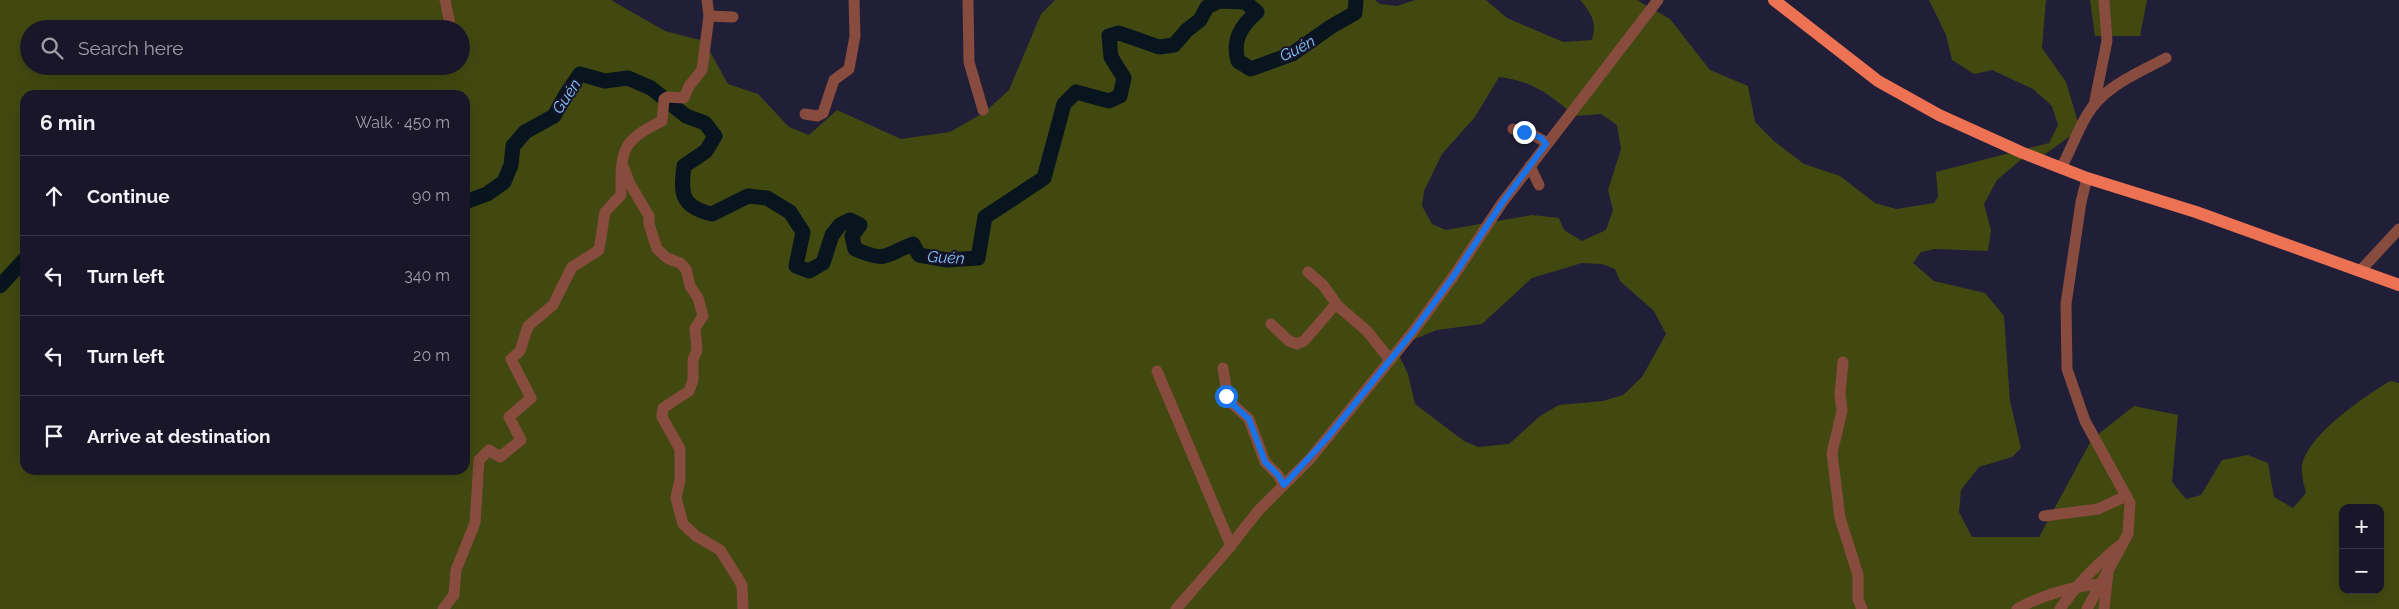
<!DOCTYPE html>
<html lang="en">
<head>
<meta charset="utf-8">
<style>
	:root { --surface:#19162a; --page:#221f32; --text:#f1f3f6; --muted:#9f9fa8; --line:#373547 }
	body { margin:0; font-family:Raleway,sans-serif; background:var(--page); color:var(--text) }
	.controls { position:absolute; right:15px; bottom:15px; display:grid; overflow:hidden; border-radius:10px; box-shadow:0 5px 20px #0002 }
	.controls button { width:45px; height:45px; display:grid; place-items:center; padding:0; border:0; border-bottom:1px solid var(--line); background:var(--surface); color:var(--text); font:25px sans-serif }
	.stop { position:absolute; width:15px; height:15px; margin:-11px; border:4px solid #1a73e8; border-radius:50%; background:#fff }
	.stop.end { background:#1a73e8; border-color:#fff; box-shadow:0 1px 5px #0008 }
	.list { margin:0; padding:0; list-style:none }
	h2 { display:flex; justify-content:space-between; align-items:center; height:65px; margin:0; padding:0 20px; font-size:21px }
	h2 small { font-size:16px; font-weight:400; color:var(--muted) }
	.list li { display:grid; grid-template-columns:32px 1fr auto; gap:15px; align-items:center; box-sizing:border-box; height:80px; padding:0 20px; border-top:1px solid var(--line) }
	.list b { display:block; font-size:19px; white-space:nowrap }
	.list em { font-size:16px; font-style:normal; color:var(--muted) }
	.icon { flex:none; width:28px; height:28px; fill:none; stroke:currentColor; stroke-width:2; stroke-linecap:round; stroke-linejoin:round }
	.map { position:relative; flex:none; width:2399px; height:609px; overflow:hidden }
	.search { position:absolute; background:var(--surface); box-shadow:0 5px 20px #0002; left:20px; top:20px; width:450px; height:55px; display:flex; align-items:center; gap:12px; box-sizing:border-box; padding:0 18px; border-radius:28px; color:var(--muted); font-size:19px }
	.panel { position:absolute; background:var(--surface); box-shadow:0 5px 20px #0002; left:20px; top:90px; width:450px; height:385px; border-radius:15px }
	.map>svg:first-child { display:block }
	.green { fill:#424910; fill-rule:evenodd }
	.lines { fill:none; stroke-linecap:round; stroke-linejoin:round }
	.river { stroke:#08151e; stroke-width:15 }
	.minor { stroke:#874c3d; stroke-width:11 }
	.major { stroke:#ed7253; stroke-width:12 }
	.route { stroke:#1a73e8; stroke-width:6 }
	.labels { text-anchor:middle; stroke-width:4; stroke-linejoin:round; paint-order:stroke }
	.water-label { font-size:16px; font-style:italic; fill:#82c8f4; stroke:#18142d }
</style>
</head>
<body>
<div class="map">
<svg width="2399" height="609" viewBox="0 0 2399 609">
	<rect width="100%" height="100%" fill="#211e38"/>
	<g class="green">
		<path d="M0,0h611l54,31 39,10 24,43 30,10 31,33 20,8 28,-25 64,29 49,-7 35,-20 24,-22 32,-76 14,-14h320l5,4 17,2 18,-6h71l21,18 56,24 29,-2c5,-18 0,-26 -12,-40h57l33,19 40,51 38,16 7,36 20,20 29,22 36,12 35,27 21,6 38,-6 4,-6 -2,-25 113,-29 9,-18 -6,-19 -19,-17 -41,-19 -18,4 -22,-14 -6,-25 -17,-35h117l-4,48 24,34 14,47 -36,26 -21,3 -26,22 -13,24 7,26 -3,21 -53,-2 -14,3 -8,11 21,18 51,12 19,23 6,85 11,47 -9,9 -33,10 -18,23 -2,22 13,25h67l53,-98 42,-33 44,9 -6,67 14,17 15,-4 21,-35 26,-5 20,8 6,34 19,11 13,-15c-2,-8 -5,-19 -4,-27 5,-31 62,-69 88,-85l9,2v226h-2399zM29,29h432v37h-432zM1499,77c34,4 51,18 76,39l26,-2 16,11 4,24 -13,41 5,20 -7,20 -24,11 -18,-11 -5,-12 -27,-3 -86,15 -14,-6 -10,-18 2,-15 18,-37 33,-37zM25,95h440v375h-440zM1582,263l20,1 13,5 5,12 34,30 12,23 -24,43 -19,18 -20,6 -44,4 -19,11 -31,28 -31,3 -14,-6 -49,-37 -7,-30 -9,-19 13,-15 25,-10 45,-6 50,-46zM2343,508h37v82h-37z"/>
		<path d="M2090,0h57l-7,36h-45z"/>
	</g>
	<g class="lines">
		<g class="river">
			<path d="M465,202l22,-8 17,-12 7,-17 2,-19 12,-14 29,-16 11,-20 15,-22 25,7 23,-3 23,10 35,28 19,7 10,13 -9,15 -22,15c-4,29 -2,41 28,48l36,-18 19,2 23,14 13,20 -7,34 13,5 14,-8 9,-28 8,-10 10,-5 10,5 -8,11 3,13c32,14 29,6 58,-5l6,11 28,5 31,-2 7,-41 59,-39 20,-74 12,-12 33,9 11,-5 4,-18 -13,-21 -2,-21 10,-3 40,14 15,-2 13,-15 13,-10 7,-13 12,-6 26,1 12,10c-16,14 -25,28 -19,49l13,8 41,-15 40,-28 23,-13 1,-13"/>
			<path d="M0,286l25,-27"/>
		</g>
		<g class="minor">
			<path d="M445,0l6,29"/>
			<path d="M707,0l2,16 24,1"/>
			<path d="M968,0l1,62 14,48"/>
			<path d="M2094,105l13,-64 -3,-41"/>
			<path d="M805,114l12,2 6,-3 11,-33 15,-11 6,-33 -1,-36"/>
			<path d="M1513,129l17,4 17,10"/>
			<path d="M623,166l7,18 19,32v8l8,25 10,9 13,5 6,6 4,17 8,12 5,18 -8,12 2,22 -4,10v20l-4,11 -26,17 -1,9 18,32v31l-4,18 7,26 13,12 24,14 22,35 1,24"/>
			<path d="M1530,166l9,19"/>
			<path d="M2061,168c10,-18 16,-37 26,-53 17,-29 51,-42 79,-57"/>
			<path d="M2360,271l39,-42"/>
			<path d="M1308,272l15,13 15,21 29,25 23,29"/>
			<path d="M1271,324l18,17 8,3 7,-3 32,-37"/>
			<path d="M1843,362l-3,32 2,17 -10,42 8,65 18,57v24l4,10"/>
			<path d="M1223,368l5,32 21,19 16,43 13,13 6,10"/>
			<path d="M1157,371l74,175"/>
			<path d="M2044,516l54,-7 28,-13"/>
			<path d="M443,609l11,-14 2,-25 19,-47 4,-63 10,-10 11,7 21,-17 -12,-23 22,-19 -20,-39 9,-8 8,-25 25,-21 19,-38 27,-17 6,-38 16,-17c0,-43 -1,-54 41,-74l2,-22 3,-2 17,1 5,-12 13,-16 7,-54"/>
			<path d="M1176,609l48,-55 34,-43 52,-52 102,-126 41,-56 49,-74 156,-203"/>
			<path d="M2017,609c25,-14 54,-22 82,-25"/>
			<path d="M2060,609c17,-25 36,-44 59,-63"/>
			<path d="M2087,609l41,-75 2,-31 -45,-82 -18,-52 -1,-65 15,-102 6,-24"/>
			<path d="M2104,609l4,-37"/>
		</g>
		<path class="major" d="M1774,0l104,81 61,34 84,38 64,25 109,34 203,73"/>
	</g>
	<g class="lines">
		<path class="route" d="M1226,396l5,7 18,16 16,43 13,13 6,10 43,-47 85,-105 41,-56 49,-74 44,-59 -5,-6 -17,-6"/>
	</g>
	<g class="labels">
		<g class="water-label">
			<text transform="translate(1297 48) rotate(-28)" y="6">Guén</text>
			<text transform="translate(566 96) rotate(-56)" y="6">Guén</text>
			<text transform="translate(946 257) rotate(3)" y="6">Guén</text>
		</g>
	</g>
</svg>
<div class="controls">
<button>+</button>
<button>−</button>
</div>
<div class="stop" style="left:1226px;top:396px"></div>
<div class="stop end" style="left:1524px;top:132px"></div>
<div class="search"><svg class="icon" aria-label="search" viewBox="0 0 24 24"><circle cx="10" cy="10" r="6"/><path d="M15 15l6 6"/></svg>Search here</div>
<section class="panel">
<h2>6 min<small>Walk · 450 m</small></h2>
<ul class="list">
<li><svg class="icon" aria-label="ahead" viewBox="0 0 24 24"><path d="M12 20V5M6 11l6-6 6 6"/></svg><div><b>Continue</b></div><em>90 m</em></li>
<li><svg class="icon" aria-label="left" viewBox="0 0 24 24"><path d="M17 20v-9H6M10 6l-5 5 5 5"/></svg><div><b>Turn left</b></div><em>340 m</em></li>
<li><svg class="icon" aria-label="left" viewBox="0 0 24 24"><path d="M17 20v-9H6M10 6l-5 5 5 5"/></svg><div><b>Turn left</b></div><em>20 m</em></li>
<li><svg class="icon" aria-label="arrive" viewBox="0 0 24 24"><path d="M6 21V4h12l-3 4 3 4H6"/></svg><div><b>Arrive at destination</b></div></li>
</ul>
</section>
</div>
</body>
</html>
